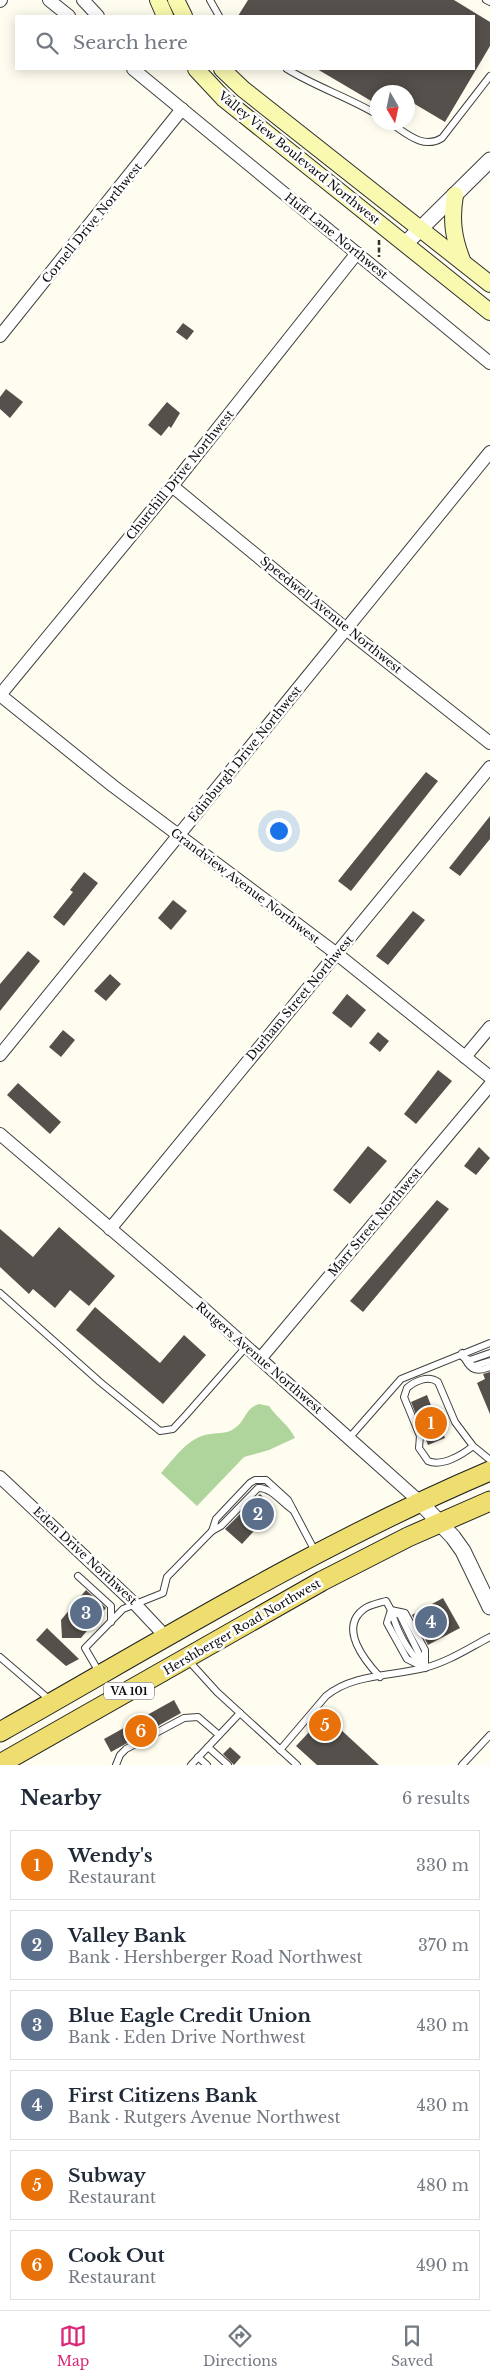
<!DOCTYPE html>
<html lang="en">
<head>
<meta charset="utf-8">
<style>
	:root { --surface:#fff; --page:#f2f2f3; --text:#1f2937; --muted:#747a83; --line:#e0e1e3; --accent:#db2777 }
	body { margin:0; font-family:"Libre Baskerville",serif; background:var(--page); color:var(--text) }
	.compass { position:absolute; left:370px; top:85px; width:45px; height:45px; border-radius:50%; background:var(--surface); box-shadow:0 2px 12px #0003; rotate:171deg }
	.you { position:absolute; left:278px; top:830px; width:18px; height:18px; margin:-12px; border:4px solid #fff; border-radius:50%; background:#1a73e8; box-shadow:0 0 0 8px #1a73e833 }
	.badge { display:grid; place-items:center; width:32px; height:32px; border-radius:50%; background:var(--accent); color:#fff; font-size:16px; font-weight:700 }
	.pin { position:absolute; translate:-50% -50%; border:2px solid #fff; box-shadow:0 1px 5px #0006 }
	.list { margin:0; padding:0; list-style:none }
	h2 { display:flex; justify-content:space-between; align-items:center; height:65px; margin:0; padding:0 20px; font-size:21px }
	h2 small { font-size:16px; font-weight:400; color:var(--muted) }
	.list li { display:grid; grid-template-columns:32px 1fr auto; gap:15px; align-items:center; box-sizing:border-box; height:70px; margin:0 10px 10px; padding:0 10px; border:1px solid var(--line); border-radius:0px }
	.list b { display:block; font-size:19px; white-space:nowrap }
	.list p { margin:0; font-size:16px; white-space:nowrap; color:var(--muted) }
	.list em { font-size:16px; font-style:normal; color:var(--muted) }
	.icon { flex:none; width:28px; height:28px; fill:none; stroke:currentColor; stroke-width:2; stroke-linecap:round; stroke-linejoin:round }
	.map { position:relative; flex:none; width:490px; height:1765px; overflow:hidden }
	.search { position:absolute; background:var(--surface); box-shadow:0 2px 12px #0003; left:15px; right:15px; top:15px; height:55px; display:flex; align-items:center; gap:12px; box-sizing:border-box; padding:0 18px; border-radius:0px; color:var(--muted); font-size:19px }
	.sheet { height:545px; background:var(--surface) }
	nav { display:flex; justify-content:space-around; align-items:center; box-sizing:border-box; height:70px; border-top:1px solid var(--line); background:var(--surface); font-size:14px; color:var(--muted) }
	nav a { display:grid; justify-items:center; gap:2px }
	nav .on { color:var(--accent) }
	.map>svg:first-child { display:block }
	.forest { fill:#afd59c }
	.building { fill:#55504b }
	.lines { fill:none; stroke-linecap:round; stroke-linejoin:round }
	.service-casing { stroke:#414141; stroke-width:8 }
	.minor-casing { stroke:#414141; stroke-width:14 }
	.tertiary-casing { stroke:#414141; stroke-width:17 }
	.secondary-casing { stroke:#303030; stroke-width:18 }
	.primary-casing { stroke:#1f1f1f; stroke-width:21 }
	.path { stroke:#303030; stroke-width:2.5; stroke-dasharray:5 2.5; stroke-linecap:butt }
	.service { stroke:#fff; stroke-width:6 }
	.minor { stroke:#fff; stroke-width:12 }
	.tertiary { stroke:#fff; stroke-width:15 }
	.secondary { stroke:#f9f9af; stroke-width:16 }
	.primary { stroke:#eedd6f; stroke-width:19 }
	.labels { text-anchor:middle; stroke-width:5; stroke-linejoin:round; paint-order:stroke }
	.shield { fill:#fff; stroke:#565656; stroke-width:1 }
	.shield-label { font-size:11px; font-weight:bold; fill:#0e0e0e }
	.street-label { font-size:12px; fill:#0e0e0e; stroke:#fff }
</style>
</head>
<body>
<div class="map">
<svg width="490" height="1765" viewBox="0 0 490 1765">
	<rect width="100%" height="100%" fill="#fefdef"/>
	<path class="forest" d="M259,1404l10,2c8,12 20,19 26,32l-26,12 -25,7 -47,49 -36,-33c13,-14 25,-33 44,-38 10,-3 21,0 30,-7 11,-7 10,-20 24,-24z"/>
	<g class="building">
		<path d="M248,0h206l36,22v24l-45,76 -37,-22v-8h-30v13l-61,-36h157v-53h-236z"/>
		<path d="M183,323l11,8 -7,9 -11,-8z"/>
		<path d="M6,389l17,13 -13,16 -10,-9v-12z"/>
		<path d="M167,402l13,11 -9,15 -2,-2 -8,10 -13,-11z"/>
		<path d="M426,772l12,9 -87,110 -13,-10z"/>
		<path d="M490,816v23l-30,37 -11,-8z"/>
		<path d="M84,872l14,11 -34,43 -11,-9 20,-25 -3,-2z"/>
		<path d="M173,900l14,11 -16,19 -13,-12z"/>
		<path d="M413,911l12,9 -37,45 -12,-9z"/>
		<path d="M28,951l12,10 -40,50v-27z"/>
		<path d="M110,974l11,10 -15,17 -12,-10z"/>
		<path d="M347,994l19,16 -15,18 -19,-15z"/>
		<path d="M63,1030l12,10 -14,17 -12,-10z"/>
		<path d="M378,1032l11,9 -9,11 -11,-9z"/>
		<path d="M438,1070l14,11 -36,43 -12,-10z"/>
		<path d="M18,1083l43,39 -11,12 -43,-39z"/>
		<path d="M368,1146l19,15 -37,43 -17,-14z"/>
		<path d="M479,1147l11,11 -14,17 -12,-9z"/>
		<path d="M437,1200l12,9 -86,103 -13,-11z"/>
		<path d="M59,1227l56,49 -26,30 -19,-16 -15,18 -22,-19 -4,5 -29,-27v-38l33,28z"/>
		<path d="M95,1307l65,56 24,-28 22,20 -43,49 -87,-74z"/>
		<path d="M490,1372v42l-13,-31 8,-4 -2,-5z"/>
		<path d="M427,1395l8,21 4,-2 5,13 -3,1 4,10 -17,7 -17,-43z"/>
		<path d="M260,1494l15,14 -33,36 -17,-15z"/>
		<path d="M86,1590l20,18 -25,30h-19l-1,-18z"/>
		<path d="M443,1598l17,30 -32,17 -16,-30z"/>
		<path d="M47,1628l4,4 28,27 -13,7 -30,-26z"/>
		<path d="M174,1700l7,13 -70,39 -7,-13z"/>
		<path d="M325,1715l54,50h-62l-21,-19z"/>
		<path d="M230,1747l11,10 -7,8 -11,-11z"/>
	</g>
	<g class="lines">
		<g class="service-casing">
			<g id="service">
				<path d="M210,0l9,16"/>
				<path d="M486,0l4,2"/>
				<path d="M287,69c29,18 61,28 91,46"/>
				<path d="M389,122c17,11 34,28 53,16l48,-62"/>
				<path d="M0,1293l100,89 60,49 13,-2 13,-14 60,-68"/>
				<path d="M462,1353c7,15 12,21 28,14"/>
				<path d="M463,1357l7,3 20,-7"/>
				<path d="M468,1363l6,3 16,-5"/>
				<path d="M350,1437l51,-58 89,-36"/>
				<path d="M473,1446c-11,9 -31,21 -45,15l-9,-13 1,-12 -16,-39 3,-9c8,-7 21,-13 31,-6l17,40 18,24 17,14"/>
				<path d="M212,1531l9,-5 37,-38c13,-1 25,16 35,22"/>
				<path d="M78,1576l33,30v16"/>
				<path d="M391,1610l-4,13 20,36 18,9"/>
				<path d="M392,1612c4,18 16,39 29,52"/>
				<path d="M395,1613l5,2 23,47"/>
				<path d="M0,1657l50,43"/>
				<path d="M188,1660l29,32 80,73"/>
				<path d="M99,1672l-14,-24 38,-39 40,-16 4,-16 45,-46 4,-12 34,-36 5,-3h11l22,20 28,53"/>
				<path d="M380,1677c-15,-16 -42,-49 -16,-68 5,-4 15,-6 22,-8l5,9 14,3 20,37v18"/>
				<path d="M208,1747l20,18"/>
				<path d="M280,1750l46,-54c26,-22 66,-20 98,-28 24,-6 45,-20 66,-31"/>
				<path d="M198,1757l9,8"/>
				<path d="M116,1765l4,-10 6,-6 58,-31 14,-1 21,18"/>
				<path d="M191,1765l49,-52"/>
				<path d="M462,1765l28,-30"/>
			</g>
		</g>
		<g class="minor-casing">
			<g id="minor">
				<path d="M49,0l20,16"/>
				<path d="M83,0l15,16"/>
				<path d="M0,1l1,-1"/>
				<path d="M133,69l357,294"/>
				<path d="M0,336l182,-227"/>
				<path d="M172,486l174,143 144,114"/>
				<path d="M0,695l113,91 224,168 153,123"/>
				<path d="M0,695l172,-209 185,-233"/>
				<path d="M0,1055l490,-603"/>
				<path d="M465,1057l25,-30"/>
				<path d="M0,1134l202,173 217,194"/>
				<path d="M110,1229l380,-462"/>
				<path d="M260,1359l230,-274"/>
				<path d="M0,1477l136,128 31,33"/>
			</g>
		</g>
		<g class="tertiary-casing">
			<g id="tertiary">
				<path d="M406,243l84,-83"/>
				<path d="M419,1501l34,36 10,14 27,56"/>
			</g>
		</g>
		<g class="secondary-casing">
			<g id="secondary">
				<path d="M158,0l7,16"/>
				<path d="M176,0l8,16"/>
				<path d="M196,69l28,30 266,213"/>
				<path d="M222,69l21,20 247,195"/>
				<path d="M455,195c-4,24 -2,42 7,65"/>
			</g>
		</g>
		<g class="primary-casing">
			<g id="primary">
				<path d="M0,1732c161,-91 320,-189 490,-261"/>
				<path d="M0,1764l322,-183 86,-44 82,-36"/>
			</g>
		</g>
		<path class="path" d="M379,240v17"/>
		<use href="#service" class="service"/>
		<use href="#minor" class="minor"/>
		<use href="#tertiary" class="tertiary"/>
		<use href="#secondary" class="secondary"/>
		<use href="#primary" class="primary"/>
	</g>
	<g class="labels">
		<rect class="shield" x="104" y="1682.5" width="50" height="17" rx="4"/>
		<g class="shield-label">
			<text x="129" y="1695">VA 101</text>
		</g>
		<g class="street-label">
			<text transform="translate(299 158) rotate(39)" y="4">Valley View Boulevard Northwest</text>
			<text transform="translate(92 223) rotate(-51)" y="4">Cornell Drive Northwest</text>
			<text transform="translate(336 236) rotate(39)" y="4">Huff Lane Northwest</text>
			<text transform="translate(180 475) rotate(-51)" y="4">Churchill Drive Northwest</text>
			<text transform="translate(331 615) rotate(39)" y="4">Speedwell Avenue Northwest</text>
			<text transform="translate(245 754) rotate(-51)" y="4">Edinburgh Drive Northwest</text>
			<text transform="translate(245 886) rotate(37)" y="4">Grandview Avenue Northwest</text>
			<text transform="translate(300 998) rotate(-50)" y="4">Durham Street Northwest</text>
			<text transform="translate(375 1222) rotate(-50)" y="4">Marr Street Northwest</text>
			<text transform="translate(259 1358) rotate(41)" y="4">Rutgers Avenue Northwest</text>
			<text transform="translate(85 1556) rotate(43)" y="4">Eden Drive Northwest</text>
			<text transform="translate(242 1627) rotate(-30)" y="4">Hershberger Road Northwest</text>
		</g>
	</g>
</svg>
<svg class="compass" viewBox="-18 -18 36 36"><path d="M0-13l5 13h-10z" fill="#e53935"/><path d="M0 13l5-13h-10z" fill="#747a83"/></svg>
<div class="you"></div>
<div class="pin badge" style="left:431px;top:1423px;background:#e8710a">1</div>
<div class="pin badge" style="left:258px;top:1514px;background:#5c6f8a">2</div>
<div class="pin badge" style="left:86px;top:1613px;background:#5c6f8a">3</div>
<div class="pin badge" style="left:431px;top:1622px;background:#5c6f8a">4</div>
<div class="pin badge" style="left:325px;top:1725px;background:#e8710a">5</div>
<div class="pin badge" style="left:141px;top:1731px;background:#e8710a">6</div>
<div class="search"><svg class="icon" aria-label="search" viewBox="0 0 24 24"><circle cx="10" cy="10" r="6"/><path d="M15 15l6 6"/></svg>Search here</div>
</div>
<section class="sheet">
<h2>Nearby<small>6 results</small></h2>
<ul class="list">
<li><span class="badge" style="background:#e8710a">1</span><div><b>Wendy's</b><p>Restaurant</p></div><em>330 m</em></li>
<li><span class="badge" style="background:#5c6f8a">2</span><div><b>Valley Bank</b><p>Bank · Hershberger Road Northwest</p></div><em>370 m</em></li>
<li><span class="badge" style="background:#5c6f8a">3</span><div><b>Blue Eagle Credit Union</b><p>Bank · Eden Drive Northwest</p></div><em>430 m</em></li>
<li><span class="badge" style="background:#5c6f8a">4</span><div><b>First Citizens Bank</b><p>Bank · Rutgers Avenue Northwest</p></div><em>430 m</em></li>
<li><span class="badge" style="background:#e8710a">5</span><div><b>Subway</b><p>Restaurant</p></div><em>480 m</em></li>
<li><span class="badge" style="background:#e8710a">6</span><div><b>Cook Out</b><p>Restaurant</p></div><em>490 m</em></li>
</ul>
</section>
<nav>
<a class="on"><svg class="icon" aria-label="map" viewBox="0 0 24 24"><path d="M3 6l6-2 6 2 6-2v14l-6 2-6-2-6 2zM9 4v14M15 6v14"/></svg>Map</a>
<a><svg class="icon" aria-label="directions" viewBox="0 0 24 24"><path d="M12 3l9 9-9 9-9-9zM9 14v-3h6M13 9l2 2-2 2"/></svg>Directions</a>
<a><svg class="icon" aria-label="saved" viewBox="0 0 24 24"><path d="M7 4h10v16l-5-4-5 4z"/></svg>Saved</a>
</nav>
</body>
</html>
